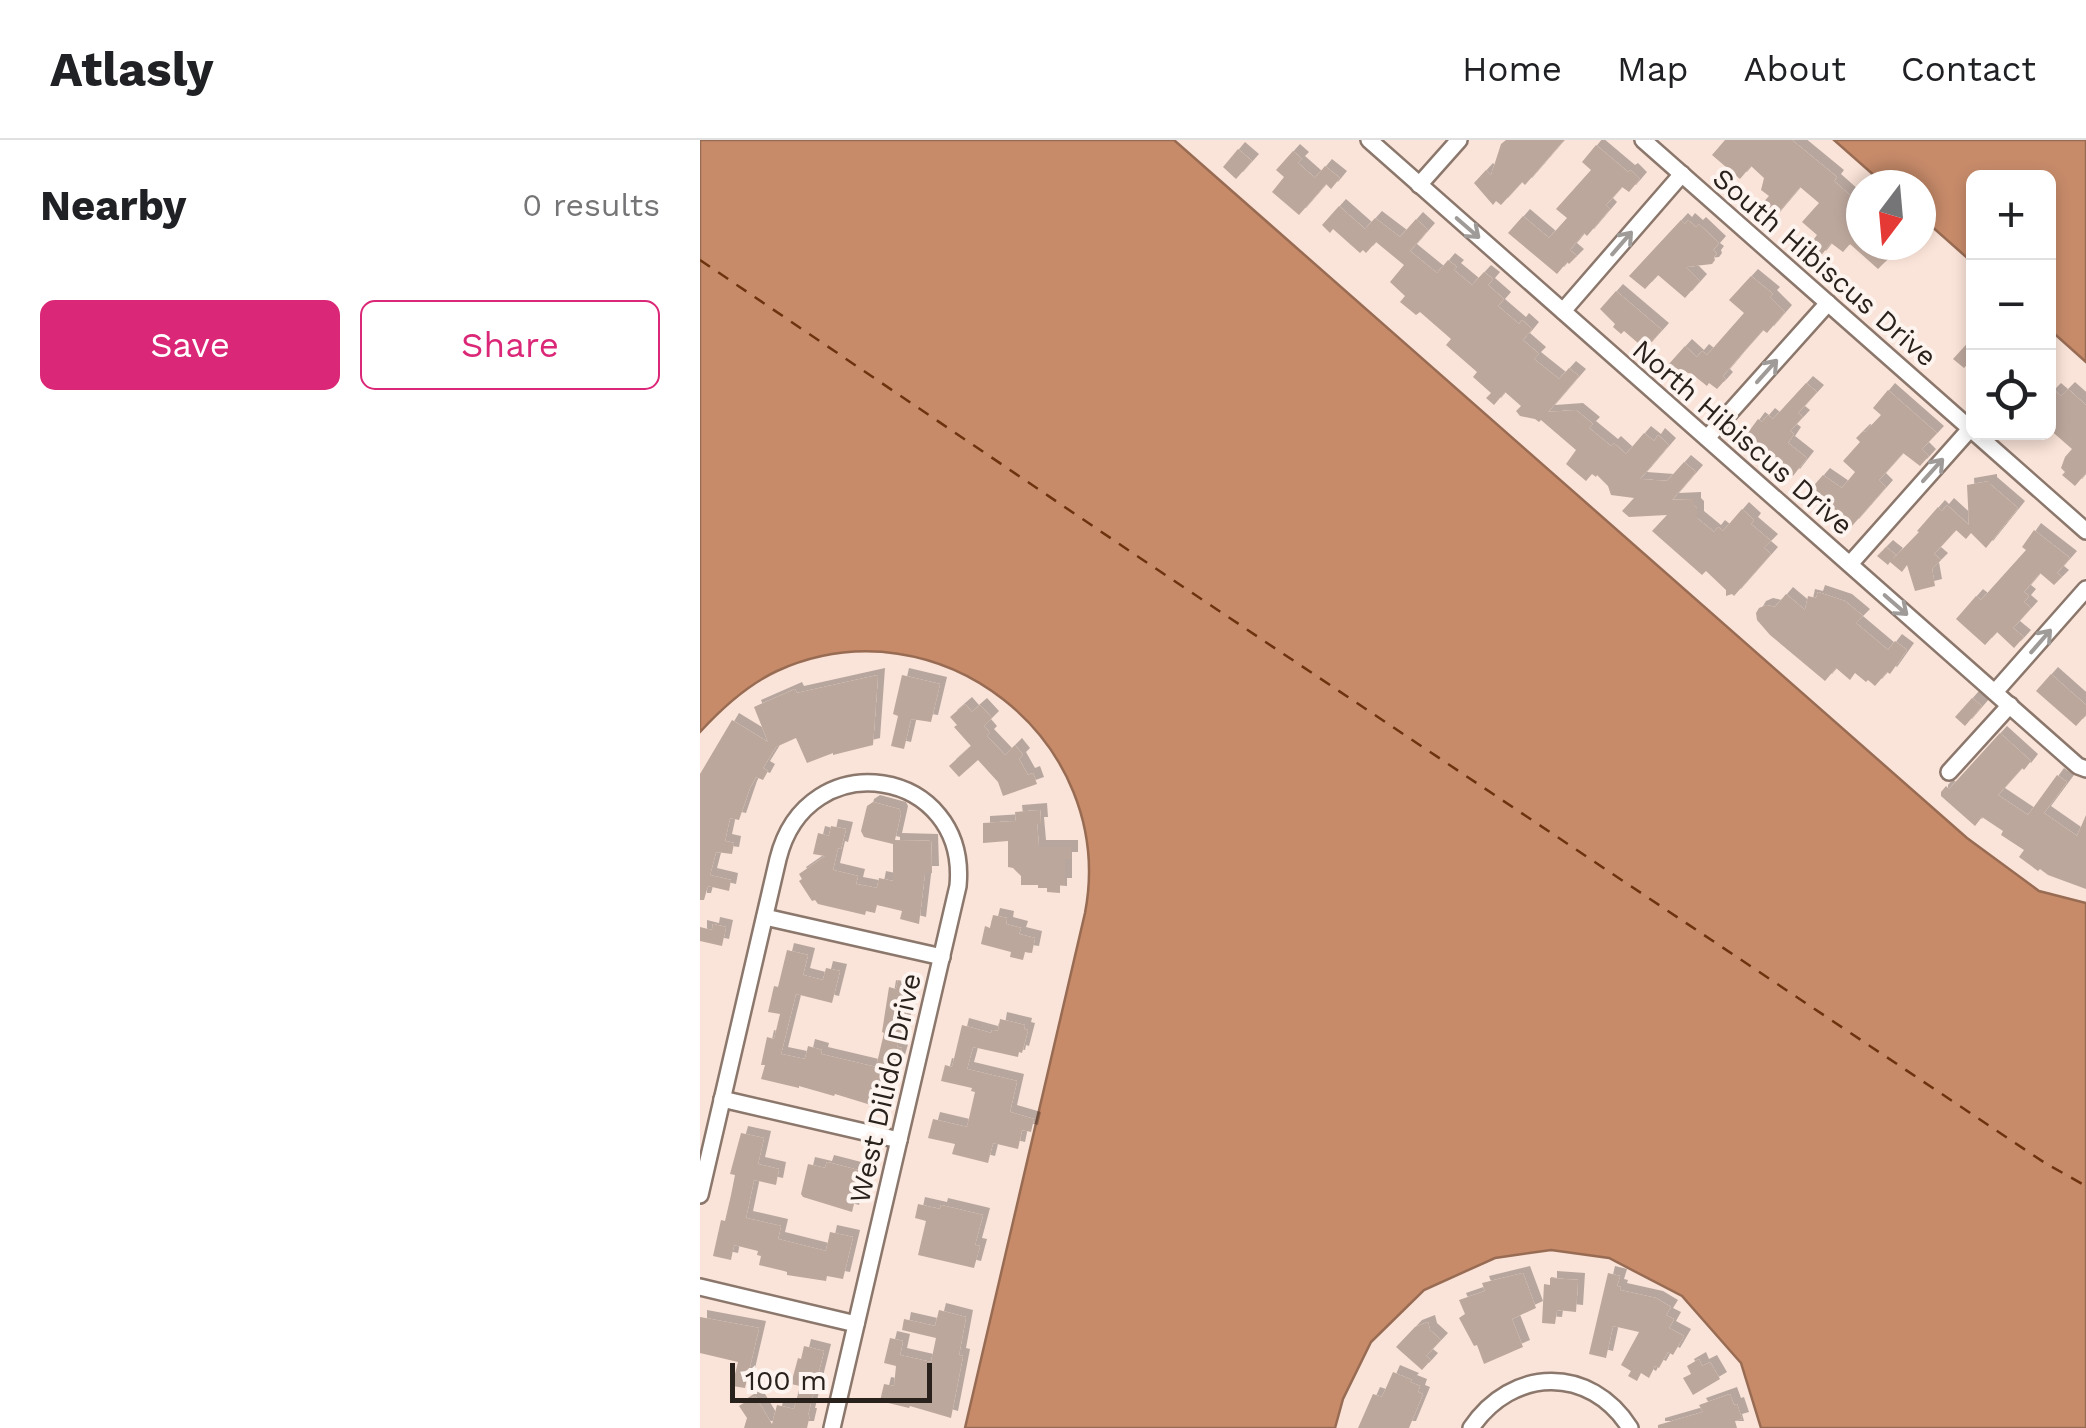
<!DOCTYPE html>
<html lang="en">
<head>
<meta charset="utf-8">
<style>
	:root { --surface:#fff; --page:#f2f2f2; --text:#202124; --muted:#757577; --line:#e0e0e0; --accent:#db2777 }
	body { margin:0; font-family:"Work Sans",sans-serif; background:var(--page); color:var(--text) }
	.controls { position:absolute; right:30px; top:30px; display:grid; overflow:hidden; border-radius:15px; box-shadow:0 5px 15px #0003 }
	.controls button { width:90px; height:90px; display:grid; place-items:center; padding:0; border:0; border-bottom:2px solid var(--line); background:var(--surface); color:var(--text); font:50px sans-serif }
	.compass { position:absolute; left:1146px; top:30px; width:90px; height:90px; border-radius:50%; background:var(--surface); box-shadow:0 5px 15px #0003; rotate:196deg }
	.scale { position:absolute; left:30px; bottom:25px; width:202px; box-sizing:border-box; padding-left:10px; border:5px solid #29211c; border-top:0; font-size:28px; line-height:35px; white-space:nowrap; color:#29211c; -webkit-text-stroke:8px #fdf4ef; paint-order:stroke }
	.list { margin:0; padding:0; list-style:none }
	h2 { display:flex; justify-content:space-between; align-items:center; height:130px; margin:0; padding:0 40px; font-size:42px }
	h2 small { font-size:32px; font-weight:400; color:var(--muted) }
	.actions { display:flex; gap:20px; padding:30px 40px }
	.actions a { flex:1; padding:22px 0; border:2px solid var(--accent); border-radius:15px; text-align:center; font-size:35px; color:var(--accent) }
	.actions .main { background:var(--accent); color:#fff }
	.icon { flex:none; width:55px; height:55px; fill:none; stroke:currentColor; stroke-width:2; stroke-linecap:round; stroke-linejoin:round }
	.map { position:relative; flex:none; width:1386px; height:1288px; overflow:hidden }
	header { display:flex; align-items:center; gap:60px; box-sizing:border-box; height:140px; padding:0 50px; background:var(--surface); border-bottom:2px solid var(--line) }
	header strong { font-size:48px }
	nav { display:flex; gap:55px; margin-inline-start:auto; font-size:35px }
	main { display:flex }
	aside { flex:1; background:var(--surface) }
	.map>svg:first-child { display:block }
	.water { fill:#c78b6a; stroke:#986b53; stroke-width:2.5 }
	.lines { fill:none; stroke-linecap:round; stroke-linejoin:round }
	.ferry { stroke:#6c330e; stroke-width:2.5; stroke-dasharray:12 10; stroke-linecap:butt }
	.building { fill:#bca79c; filter:url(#shadow) }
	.minor-casing { stroke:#8b776c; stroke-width:20 }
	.minor { stroke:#fff; stroke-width:15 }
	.oneway { stroke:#9f9b99 }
	.labels { text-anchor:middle; stroke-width:8; stroke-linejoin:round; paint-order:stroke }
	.street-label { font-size:28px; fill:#29211c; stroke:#fdf4ef }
</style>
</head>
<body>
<header>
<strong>Atlasly</strong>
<nav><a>Home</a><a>Map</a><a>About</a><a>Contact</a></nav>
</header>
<main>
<aside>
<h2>Nearby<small>0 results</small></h2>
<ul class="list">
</ul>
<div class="actions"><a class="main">Save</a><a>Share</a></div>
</aside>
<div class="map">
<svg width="1386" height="1288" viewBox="0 0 1386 1288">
	<defs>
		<filter id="shadow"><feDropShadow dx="7" dy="-7" stdDeviation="0" flood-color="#0004"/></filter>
	</defs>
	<rect width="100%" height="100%" fill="#fae3d8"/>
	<g class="water">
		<path d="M0,0h474l793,698 72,53 47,12v525h-325l-20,-65 -59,-67 -73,-38 -58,-8 -56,8 -71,32 -53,52 -28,57 -8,29h-370l120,-515c33,-173 -147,-315 -308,-242 -30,14 -55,37 -77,61z"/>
		<path d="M1134,0h252v222l-37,-33 -1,-151h-74l-1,85 -52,-46v-32h-36z"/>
	</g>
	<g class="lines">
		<path class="ferry" d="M0,120l440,298 905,605 41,23"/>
	</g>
	<g class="building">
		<path d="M806,0h58l-39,45 -3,-3 -21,23 -5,-4 -3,4 -19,-22 12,-13 5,5 10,-31z"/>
		<path d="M1025,0h67l45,37 -3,4 18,16 3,-3 6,5v46h32l-6,8 2,5 -11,11 -28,-25 -7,8 -12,-9 -12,15 -12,-10 10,-13 -15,-13 17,-19 -19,-16 -27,32 -14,-12 10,-11 -8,-6 3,-12 -13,-12 -11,13 -28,-24z"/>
		<path d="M896,5l32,27 3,-2 9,9 -11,13 -7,-5 -16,18 4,4 -23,27 -3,-3 -14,17 7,6 -8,8 -2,-2 -10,12 -49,-41 15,-17 26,22 18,-20 -11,-9 35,-39 -9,-8z"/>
		<path d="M538,9l14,12 -16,18 -13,-12z"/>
		<path d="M593,11l9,8 -4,4 17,15 10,-12 15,12 -9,11 -5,-5 -27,31 -27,-23 12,-15 -8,-7z"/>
		<path d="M639,66l26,23 10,-11 25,19 16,-18 12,11 -18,21 27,22 11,-13 9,7 -3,3 18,15 12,-13 9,7 -5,6 16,14 -6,7 21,18 3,-4 10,9 -9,11 16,14 -5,5 25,20 10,-11 10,8 -31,36 28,-2 17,14 -4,4 22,18 3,-3 12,11 18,-21 10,8 4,-6 11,10 -29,34 27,2 17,-19 12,10 -24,28 22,-1v6l3,3v10l17,14 4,-5 5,4 19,-22 12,11 -3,4 20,17 -7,7 7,6 -37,42 -2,-2 -6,2v-6l-20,-19 -4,4 -50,-44 15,-16 -38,2 -7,-6 12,-13 -23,-3 -3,-9 -11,-11 -1,2 -4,-3 -6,7 -20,-17 10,-14 -35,-30 -2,2 -4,-3 -15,-3 -4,-5 5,-5 -16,-14 -11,13 -8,-7 5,-5 -18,-16 4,-5 -31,-27 5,-6 -31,-27 -4,3 -16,-13 5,-6 -15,-14 14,-17 -28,-23 -10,11 -3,-3 -3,3 -27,-24 -3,4 -8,-8z"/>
		<path d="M981,80l4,4 3,-4 8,7 3,-3 20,19 -6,7 4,3 -3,4 1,3 -3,4 -26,3 14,14 -15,17 -27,-23 -13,14 -16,-13z"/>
		<path d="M1051,136l22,18 -3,3 15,15 -18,21 -4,-3 -24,27 -16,19 3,3 -9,10 -8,-6 -2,3 -15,-12 -10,-3 -3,4 -11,-10 17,-19 12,11 5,-6 5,4 37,-42 -15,-13z"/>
		<path d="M916,151l46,39 -17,19 -21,-18 -3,3 -8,-7 2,-3 -15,-15z"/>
		<path d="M1274,196v21l-10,11 -11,-9z"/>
		<path d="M1106,243l11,9 -19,21 5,4 -13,14 4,3 -6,9 19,15 -14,18 -22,-16 3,-4 -17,-12 -2,3 -11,-9 14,-19 4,3 6,-7 5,4z"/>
		<path d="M1368,249l18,16v68l-11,13 -13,-11 3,-3 -4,-4 4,-11 7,-8 -24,-21v-32l6,-6 7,6z"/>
		<path d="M1188,250l49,43 -15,16 7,7 -9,10 -17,-13 -24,27 7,7 -34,39 -28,-27 -2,3 -13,-11 14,-16 19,13 13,-16 -12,-11 17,-19 -4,-4 7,-7 2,1 16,-17 -8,-7z"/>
		<path d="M1290,341v3l28,24 -32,40 -15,-15 -5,6 -10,-9 -22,24 7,6 -9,9 3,17 -20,5 -8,-26 -5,7 -12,-10 -2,3 -11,-9 9,-9 10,8 -3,4 26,-27 -2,-1 21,-24 4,4 5,-6 22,20 -2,-40z"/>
		<path d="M1334,390l36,28 -13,15 5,4 -8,8 -14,-12 -16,19 5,4 -5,6 7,6 -18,20 11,9 -10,11 -17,-16 -12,13 -29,-26 20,-23 5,4 45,-50 -4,-3z"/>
		<path d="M1118,452l27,9 18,15 -7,7 32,27 7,-9 12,9 -17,24 -3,-2 -12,14 -7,-6 -2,2 -11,-9 -5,7 -14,-12 -11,13 -55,-46 -13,-15 -1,-7 3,-5 7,-3 9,2 11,-13 19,16 3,-14 8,2z"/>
		<path d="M1351,534l35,31v10l-10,11 -40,-35z"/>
		<path d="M178,535l-5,70 -40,10v-2l-26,10 -11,-25 -20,9 -13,21 5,3 -5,9 -7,-3 -6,11 -11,32 -9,-2 -5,23 9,2 -2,11 -16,-2 -6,23 21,5 -2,11 -21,-5 -4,14h-4v-126l32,-54 36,22 -14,-35 41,-18 2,4z"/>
		<path d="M202,535l38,9 -9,38 -20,-3 -7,30 -13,-3 7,-30 -5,-2z"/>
		<path d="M1272,558l10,8 -17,20 -10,-9z"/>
		<path d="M265,564l7,8 8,-7 12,13 -8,8 6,7 -3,3 18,19 10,-10 8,10 -4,4 9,16 5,-2 4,11 -34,12 -5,-14 -20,-22 -19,17 -10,-11 22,-20 -17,-19 3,-2 -7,-8z"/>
		<path d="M1300,593l31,28 -7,9 -2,-2 -24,27 30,20 29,-40 10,7 -23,31 33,23 9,-21v74l-38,-14 -8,-6 -2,2 -19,-14 5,-7 -23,-15 2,-4 -21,-14 -7,9 -34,-30v-4l5,-6 3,3z"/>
		<path d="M173,662l26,7 2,4 -6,27 36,1 1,32h-7l-6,51 -19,-5 2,-8 -25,-6 -2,8 -9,-2 -1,4 -47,-11 -3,-4 -3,1 -13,-20 3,-2 -3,-5 26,-18 -12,-2 5,-21 11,3 2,-10 15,3 -5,20 -3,-1 -5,22 25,6 -2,8 21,4 2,-10 14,3v-37l-29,-7 -3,-6 6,-25z"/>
		<path d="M340,670l1,14h-4l2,23h32v12h-6v26h-5v8l-13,-1v-4h-9v-3h-17v-9l-8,-8 -5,-1v-26l-25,2v-20l33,-2 -1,-9z"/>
		<path d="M293,775l14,3 -1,6 15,4 -2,6 16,4 -3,15 -7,-1 -2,8 -13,-3 1,-5 -30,-8 4,-18 5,2z"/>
		<path d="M13,784l13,3 -4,19 -22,-5v-14l12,3z"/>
		<path d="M87,810l21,5 -5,20 20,5 3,-12 14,3 -8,32 -36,-9 -15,60 24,5 3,-13 14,4 -1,4 55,13 8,-34 -2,-1 7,-45 7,2 2,-9 16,4 -17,63 5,1 -18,61 -49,-15 -1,2 -35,-10v2l-38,-9 4,-14h-4l6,-28 7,2 6,-25 -12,-2 6,-26 4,1z"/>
		<path d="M300,879l25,6 -1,4 4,1 -6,23 -3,-1 -1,5 -45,-10 -6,22 50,12 -7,31 24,7 -3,13 -9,-2 -4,19 -25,-6 -5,20 -36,-9 3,-10 -27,-6 5,-19 34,8 8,-35 -4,-1 1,-3 -31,-7 4,-16 7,2 10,-42 29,8 1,-3 6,1z"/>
		<path d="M41,993l23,5 -6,26 21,5 -3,16 -22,-5 -8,38 35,8 -3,13 48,12 4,-19 23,5 -10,42 -16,-3 -1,5 -39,-6v-3l-3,-1 -25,-6 2,-9 -4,-1 1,-4 -24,-6 -3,15 -18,-4 8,-36 4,1 6,-26 4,-20 -5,-1z"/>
		<path d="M127,1022l39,10 -3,16 -5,-1 -6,25 -49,-15 -2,-3 7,-30 17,4z"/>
		<path d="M218,1064l22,5 1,-4 42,10 -8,30 5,1 -6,22 -56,-13 8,-34 -11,-3z"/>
		<path d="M823,1133l13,35 -24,11 11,28 -39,17 -7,-19 -3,1 -15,-28 6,-4 -6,-14 26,-9 -3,-8z"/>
		<path d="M908,1133l12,3 -3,10 4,1 -1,3 36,8 15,9 -5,8 8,4 -5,9 15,8 -11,19 -5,-3 -9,16 -4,-2 -6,12 -8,-5 -4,8 -9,-5 3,-5 -10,-6 18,-33 -26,-6 -7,32 -17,-4z"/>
		<path d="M850,1138l28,2 -2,32 -19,-2 -2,14 -13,-1 2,-39 6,1z"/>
		<path d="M239,1170l27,7 -7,38 4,1 -12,62 -41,-12 -1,2 -29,-7 4,-17 10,2 2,-20 -12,-3 6,-25 13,3 -3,14 31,7 5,-24 -34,-8 2,-11 31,7z"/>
		<path d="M0,1177l59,11 -14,60 -13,-2 6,-24 -38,-9z"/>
		<path d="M728,1182l2,8 11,10 -15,16 5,4 -9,10 -26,-23 19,-20z"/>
		<path d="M104,1206l20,5 -16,64h2l-3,13h-63l3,-10 -8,-12 16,-10 17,28 5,-19 17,4 6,-23 -9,-2 7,-26 3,1z"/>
		<path d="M999,1219l3,7 8,-4 10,17 -27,16 -10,-17 8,-4 -4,-8z"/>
		<path d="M693,1232l19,8 -2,2 10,4 -2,6 5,2 -14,34h-51l15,-34 9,3z"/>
		<path d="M1030,1254l4,11 3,-1 5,15 -7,2 2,7h-79v-3l45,-13 -4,-7z"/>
	</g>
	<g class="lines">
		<g class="minor-casing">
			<g id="minor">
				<path d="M669,0l709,626 8,3"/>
				<path d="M943,0l331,292"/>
				<path d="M719,45l40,-45"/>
				<path d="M863,171l119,-137"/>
				<path d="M1274,292l112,99"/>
				<path d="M1007,298l121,-135"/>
				<path d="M1150,424l120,-135"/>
				<path d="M1295,552l91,-103"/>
				<path d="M1249,632l61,-67"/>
				<path d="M65,777l177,40"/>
				<path d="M22,959l177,41"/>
				<path d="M0,1055l78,-336c29,-118 191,-91 180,27l-126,542"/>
				<path d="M0,1147l156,37"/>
				<path d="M771,1288c41,-61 119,-63 159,0"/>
			</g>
		</g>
		<use href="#minor" class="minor"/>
	</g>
	<defs><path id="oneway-shaft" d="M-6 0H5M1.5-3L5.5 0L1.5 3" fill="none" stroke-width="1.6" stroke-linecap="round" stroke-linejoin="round" transform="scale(2.5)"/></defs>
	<g class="oneway">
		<use href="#oneway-shaft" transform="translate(768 88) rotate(41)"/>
		<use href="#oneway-shaft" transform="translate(922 103) rotate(-49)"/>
		<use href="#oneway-shaft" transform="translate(1067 231) rotate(-48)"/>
		<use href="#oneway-shaft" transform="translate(1233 330) rotate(-48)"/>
		<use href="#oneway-shaft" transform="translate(1196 465) rotate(41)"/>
		<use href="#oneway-shaft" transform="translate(1341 501) rotate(-49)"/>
	</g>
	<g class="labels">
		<g class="street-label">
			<text transform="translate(1125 127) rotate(41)" y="10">South Hibiscus Drive</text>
			<text transform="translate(1043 297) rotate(41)" y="10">North Hibiscus Drive</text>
			<text transform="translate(185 948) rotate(-77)" y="10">West Dilido Drive</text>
		</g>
	</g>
</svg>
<div class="controls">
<button>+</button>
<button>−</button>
<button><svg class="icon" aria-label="locate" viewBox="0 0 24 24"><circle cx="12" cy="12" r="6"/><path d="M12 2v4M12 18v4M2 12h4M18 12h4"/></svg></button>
</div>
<svg class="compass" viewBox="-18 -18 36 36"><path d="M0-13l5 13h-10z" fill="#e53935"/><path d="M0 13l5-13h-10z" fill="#757577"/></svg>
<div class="scale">100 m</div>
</div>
</main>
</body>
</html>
